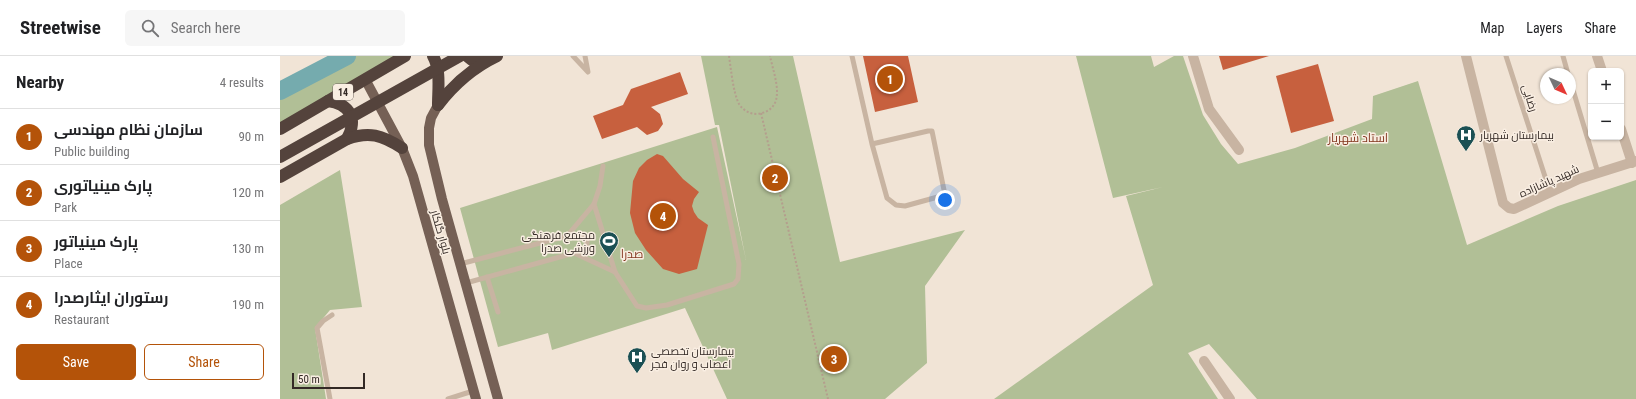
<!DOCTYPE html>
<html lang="en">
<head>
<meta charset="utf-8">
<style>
	:root { --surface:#fff; --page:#f6f6f6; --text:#202124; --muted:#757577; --line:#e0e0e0; --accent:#b45309 }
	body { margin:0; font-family:"Roboto Condensed",Cairo,sans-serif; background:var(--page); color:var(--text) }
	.controls { position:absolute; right:12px; top:12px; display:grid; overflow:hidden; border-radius:6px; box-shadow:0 1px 3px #0004 }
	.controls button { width:36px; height:36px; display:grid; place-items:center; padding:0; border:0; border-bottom:1px solid var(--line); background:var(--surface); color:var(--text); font:20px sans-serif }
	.compass { position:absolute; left:1260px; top:12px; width:36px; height:36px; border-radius:50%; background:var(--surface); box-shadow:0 1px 3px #0004; rotate:134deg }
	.scale { position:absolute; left:12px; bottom:10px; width:73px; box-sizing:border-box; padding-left:4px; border:2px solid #332925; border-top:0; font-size:11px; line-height:14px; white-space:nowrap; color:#332925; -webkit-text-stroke:3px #f9eee2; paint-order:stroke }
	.you { position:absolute; left:665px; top:144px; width:14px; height:14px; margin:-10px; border:3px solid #fff; border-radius:50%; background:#1a73e8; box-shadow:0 0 0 6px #1a73e833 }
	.badge { display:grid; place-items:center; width:26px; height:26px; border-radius:50%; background:var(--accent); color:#fff; font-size:13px; font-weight:700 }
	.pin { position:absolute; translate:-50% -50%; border:2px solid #fff; box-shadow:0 1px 4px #0006 }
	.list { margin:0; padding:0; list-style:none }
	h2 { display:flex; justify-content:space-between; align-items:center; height:52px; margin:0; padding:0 16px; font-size:17px }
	h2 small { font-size:13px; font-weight:400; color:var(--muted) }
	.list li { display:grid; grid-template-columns:26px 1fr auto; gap:12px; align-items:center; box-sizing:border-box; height:56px; padding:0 16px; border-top:1px solid var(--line) }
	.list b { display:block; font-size:15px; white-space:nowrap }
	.list p { margin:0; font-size:13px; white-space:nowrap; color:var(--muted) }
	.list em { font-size:13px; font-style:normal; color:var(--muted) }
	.actions { display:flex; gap:8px; padding:12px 16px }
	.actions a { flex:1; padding:9px 0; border:1px solid var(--accent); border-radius:6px; text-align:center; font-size:14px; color:var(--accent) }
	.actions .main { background:var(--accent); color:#fff }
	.icon { flex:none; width:22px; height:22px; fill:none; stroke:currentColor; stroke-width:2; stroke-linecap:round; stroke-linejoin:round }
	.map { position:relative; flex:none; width:1356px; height:343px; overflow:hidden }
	header { display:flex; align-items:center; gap:24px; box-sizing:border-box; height:56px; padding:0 20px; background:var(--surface); border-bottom:1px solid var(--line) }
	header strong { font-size:19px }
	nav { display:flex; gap:22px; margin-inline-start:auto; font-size:14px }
	.search { width:280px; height:36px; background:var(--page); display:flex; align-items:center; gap:10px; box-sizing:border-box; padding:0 14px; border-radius:6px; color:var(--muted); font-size:15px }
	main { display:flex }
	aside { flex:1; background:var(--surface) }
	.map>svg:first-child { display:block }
	.green { fill:#b1bf96 }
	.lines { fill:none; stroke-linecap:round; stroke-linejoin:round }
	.river { stroke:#75abae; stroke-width:18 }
	.building { fill:#c7603e }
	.path { stroke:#b49e8d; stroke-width:2; stroke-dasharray:2 2; stroke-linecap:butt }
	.lane { stroke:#c8b4a2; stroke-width:5 }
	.street { stroke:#c8b4a2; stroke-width:10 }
	.primary { stroke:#756055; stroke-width:10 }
	.highway { stroke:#54433c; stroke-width:12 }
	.highway-bridge { stroke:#54433c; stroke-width:12 }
	.labels { text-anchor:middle; stroke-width:3; stroke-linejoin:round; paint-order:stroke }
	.shield { fill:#f9eee2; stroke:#6e645e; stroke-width:1 }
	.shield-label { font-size:10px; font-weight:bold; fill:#332925 }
	.street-label { font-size:11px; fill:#332925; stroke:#f9eee2 }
	.poi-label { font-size:11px; fill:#332925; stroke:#f9eee2; text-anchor:start }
	.neighbourhood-label { font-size:12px; fill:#82361e; stroke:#f9eee2 }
</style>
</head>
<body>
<header>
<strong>Streetwise</strong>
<div class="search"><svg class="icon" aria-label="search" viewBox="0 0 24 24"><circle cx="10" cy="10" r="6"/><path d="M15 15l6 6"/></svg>Search here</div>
<nav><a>Map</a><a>Layers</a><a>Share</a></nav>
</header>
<main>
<aside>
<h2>Nearby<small>4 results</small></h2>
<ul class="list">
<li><span class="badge">1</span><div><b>سازمان نظام مهندسی</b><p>Public building</p></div><em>90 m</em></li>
<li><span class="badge">2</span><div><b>پارک مینیاتوری</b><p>Park</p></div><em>120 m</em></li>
<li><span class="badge">3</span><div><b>پارک مینیاتور</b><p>Place</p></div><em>130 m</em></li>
<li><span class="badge">4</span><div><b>رستوران ایثارصدرا</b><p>Restaurant</p></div><em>190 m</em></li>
</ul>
<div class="actions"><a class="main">Save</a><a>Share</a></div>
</aside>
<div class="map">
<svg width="1356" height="343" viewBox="0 0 1356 343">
	<rect width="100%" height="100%" fill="#f1e4d6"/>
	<g class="green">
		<path d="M73,0h46l-119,67v-28z"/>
		<path d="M421,0h92l47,206 125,-32 -40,56 2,77 -42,36h-158l-42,-91 -133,42 -4,-17 -50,14 -38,-139 257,-81 29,133 -27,-135h-4z"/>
		<path d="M796,0h75l3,11 20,-11h9l20,59 18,29 17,20 57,-16 77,-29 1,-23 45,-15 49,164 91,-39 78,-26v219h-379l-48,-55 -21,9 30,46h-224l159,-114 -27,-89 37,-9 -50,11z"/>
		<path d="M60,114l22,137 -32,3 -15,18 11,71h-46v-194z"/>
	</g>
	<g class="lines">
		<path class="river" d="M0,35l67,-35"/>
	</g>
	<g class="building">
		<path d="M583,0h45l10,46 -43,10z"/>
		<path d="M939,0h50l-46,14z"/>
		<path d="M1038,8l16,57 -43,12 -15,-57z"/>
		<path d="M400,16l8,22 -37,13 9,7 3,10 -5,7 -11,4 -10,-8 -35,12 -9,-23 30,-11 8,-16z"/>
		<path d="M377,98l6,2 20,23 16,13 -5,7 -2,7 2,6 4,6 10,7 -11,44 -18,5 -16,-5 -17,-19 -11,-17 -5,-20 3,-32 6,-13 8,-8z"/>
	</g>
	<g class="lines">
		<g class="path">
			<path d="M449,0c2,13 4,36 10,48 4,6 10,10 18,10 32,-4 17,-38 13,-58"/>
			<path d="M481,57l67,286"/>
		</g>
		<g class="lane">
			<path d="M293,0l15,16 -3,-16"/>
			<path d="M572,0l20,88 15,54 9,7 9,1 40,-11 -13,-64h-4l-56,13"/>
			<path d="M1226,0l44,136"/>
			<path d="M1283,0l5,18"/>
			<path d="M1290,24l28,93"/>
			<path d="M314,148l21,68 22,34 9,2 21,-3 67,-21 4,-5 1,-15 -26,-127"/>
			<path d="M287,180c7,-1 15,-3 20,3 1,10 -5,11 -13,14"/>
			<path d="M180,208l107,-28 27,-32 6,-18 3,-20"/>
			<path d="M207,221l11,35"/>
			<path d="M186,227l108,-30 41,19"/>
			<path d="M50,343l-13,-71 6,-7 9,-6"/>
			<path d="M168,343l25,-8"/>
		</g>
		<g class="street">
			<path d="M913,0l16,53 30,41"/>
			<path d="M1186,0l37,147 6,5 5,1 65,-30 57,-18"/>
			<path d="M1317,0l5,15"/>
			<path d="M1341,73l11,34"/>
			<path d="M924,305l26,38"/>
		</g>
		<g class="primary">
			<path d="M85,23l37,69 11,28 63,223"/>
			<path d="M158,49l-7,13 -2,10v17l13,54 56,200"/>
		</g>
		<g class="highway">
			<path d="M153,0c8,14 5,33 5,49"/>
			<path d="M187,0l5,4 12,2"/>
			<path d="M48,45c22,3 30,18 19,38"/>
			<path d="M158,49c16,-21 34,-37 59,-49"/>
			<path d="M0,73l125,-73"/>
			<path d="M0,121l67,-38c22,-8 35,-4 55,9"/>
		</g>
		<path class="highway-bridge" d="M0,101l180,-101"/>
	</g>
	<defs>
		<g id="hospital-pin" transform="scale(1)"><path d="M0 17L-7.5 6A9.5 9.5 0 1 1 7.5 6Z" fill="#1b5054" stroke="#f9eee2"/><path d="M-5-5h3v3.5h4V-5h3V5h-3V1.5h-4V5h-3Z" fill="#fff"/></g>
		<g id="stadium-pin" transform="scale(1)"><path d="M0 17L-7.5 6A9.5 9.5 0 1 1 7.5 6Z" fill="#1b5054" stroke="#f9eee2"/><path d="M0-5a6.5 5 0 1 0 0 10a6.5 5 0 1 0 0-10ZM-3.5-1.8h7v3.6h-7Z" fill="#fff"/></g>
	</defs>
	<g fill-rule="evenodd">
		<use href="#hospital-pin" x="1186" y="79"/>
		<use href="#stadium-pin" x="329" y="185"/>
		<use href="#hospital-pin" x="357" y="301"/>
	</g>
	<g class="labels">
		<rect class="shield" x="53" y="28" width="20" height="16" rx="3"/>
		<g class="shield-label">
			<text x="63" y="40">14</text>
		</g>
		<g class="street-label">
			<text transform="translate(1250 42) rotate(72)" y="4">رضایی</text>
			<text transform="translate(1269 125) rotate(-24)" y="4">شهید پاشازاده</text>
			<text transform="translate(161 176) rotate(74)" y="4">بلوار گلکار</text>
		</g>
		<g class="poi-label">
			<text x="1200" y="83">بیمارستان شهریار</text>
			<text x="315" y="183" text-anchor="end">مجتمع فرهنگی<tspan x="315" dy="13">ورزشی صدرا</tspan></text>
			<text x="371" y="299">بیمارستان تخصصی<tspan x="371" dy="13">اعصاب و روان فجر</tspan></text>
		</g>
		<g class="neighbourhood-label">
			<text x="1078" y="86">استاد شهریار</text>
			<text x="352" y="202">صدرا</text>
		</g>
	</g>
</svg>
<div class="controls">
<button>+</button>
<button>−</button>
</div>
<svg class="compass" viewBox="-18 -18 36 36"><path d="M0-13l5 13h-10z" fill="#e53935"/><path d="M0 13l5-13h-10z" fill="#757577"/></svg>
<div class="scale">50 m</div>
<div class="you"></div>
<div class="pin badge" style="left:610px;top:23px">1</div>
<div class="pin badge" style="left:495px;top:122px">2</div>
<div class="pin badge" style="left:554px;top:303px">3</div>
<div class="pin badge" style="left:383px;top:160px">4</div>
</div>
</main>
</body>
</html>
